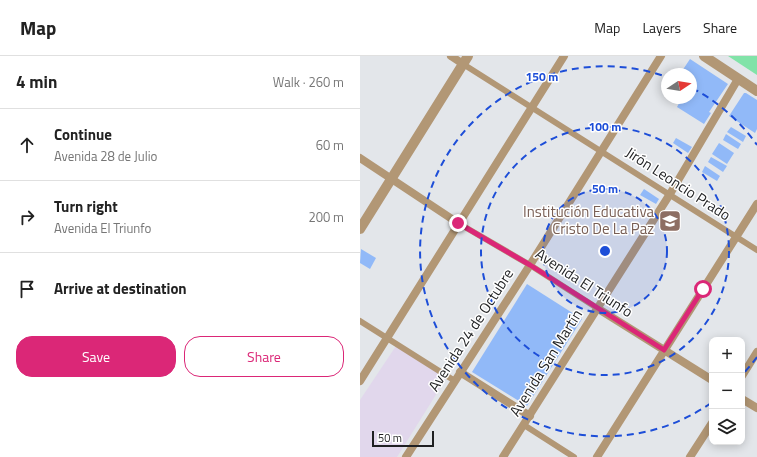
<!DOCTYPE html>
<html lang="en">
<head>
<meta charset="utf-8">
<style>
	:root { --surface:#fff; --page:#f2f2f2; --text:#222; --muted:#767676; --line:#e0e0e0; --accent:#db2777 }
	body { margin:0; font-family:"Titillium Web",sans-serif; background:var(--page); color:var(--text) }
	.controls { position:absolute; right:12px; bottom:12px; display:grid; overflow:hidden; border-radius:8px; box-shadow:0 2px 10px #0003 }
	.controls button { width:36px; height:36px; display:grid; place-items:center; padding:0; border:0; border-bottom:1px solid var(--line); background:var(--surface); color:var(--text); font:20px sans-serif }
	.compass { position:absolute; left:301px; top:12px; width:36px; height:36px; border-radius:50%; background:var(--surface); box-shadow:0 2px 10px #0003; rotate:78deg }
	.scale { position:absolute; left:12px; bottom:10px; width:62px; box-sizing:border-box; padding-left:4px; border:2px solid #1f2022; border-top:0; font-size:11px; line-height:14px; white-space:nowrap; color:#1f2022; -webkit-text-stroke:3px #fff; paint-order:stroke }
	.stop { position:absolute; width:12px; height:12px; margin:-9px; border:3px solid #db2777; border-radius:50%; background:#fff }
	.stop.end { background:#db2777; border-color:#fff; box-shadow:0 1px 4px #0008 }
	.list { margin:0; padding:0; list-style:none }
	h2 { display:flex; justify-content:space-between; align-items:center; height:52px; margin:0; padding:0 16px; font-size:17px }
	h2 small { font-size:13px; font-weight:400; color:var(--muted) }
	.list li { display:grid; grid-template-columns:26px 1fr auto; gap:12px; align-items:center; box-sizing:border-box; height:72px; padding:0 16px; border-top:1px solid var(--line) }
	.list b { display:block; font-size:15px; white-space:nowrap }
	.list p { margin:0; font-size:13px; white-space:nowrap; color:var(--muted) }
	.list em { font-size:13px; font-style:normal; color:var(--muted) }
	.actions { display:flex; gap:8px; padding:12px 16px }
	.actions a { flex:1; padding:9px 0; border:1px solid var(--accent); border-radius:16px; text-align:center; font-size:14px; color:var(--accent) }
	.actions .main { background:var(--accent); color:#fff }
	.icon { flex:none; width:22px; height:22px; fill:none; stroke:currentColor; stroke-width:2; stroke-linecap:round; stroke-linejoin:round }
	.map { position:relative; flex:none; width:397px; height:401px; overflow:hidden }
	header { display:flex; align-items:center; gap:24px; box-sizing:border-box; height:56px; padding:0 20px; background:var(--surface); border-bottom:1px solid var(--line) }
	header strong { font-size:19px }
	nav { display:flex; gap:22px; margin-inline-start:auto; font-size:14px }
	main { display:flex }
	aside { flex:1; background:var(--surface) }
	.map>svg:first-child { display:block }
	.education { fill:#e1d7ec }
	.green { fill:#81e3a8 }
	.building { fill:#91b9f8 }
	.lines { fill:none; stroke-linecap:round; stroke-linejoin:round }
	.pedestrian { stroke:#b29775; stroke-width:6 }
	.minor { stroke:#b29775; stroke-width:8 }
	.tertiary { stroke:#b29775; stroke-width:10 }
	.route { stroke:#db2777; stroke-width:5 }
	.ring { fill:none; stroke:#1d4ed8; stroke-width:2; stroke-dasharray:7 5 }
	.labels { text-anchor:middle; stroke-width:3; stroke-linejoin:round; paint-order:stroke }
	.street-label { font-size:15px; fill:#1f2022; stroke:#fff }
	.education-label { font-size:15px; fill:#785e54; stroke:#fff; text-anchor:end }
	.centre { fill:#1d4ed8; stroke:#fff; stroke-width:2 }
	.ring-label { font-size:12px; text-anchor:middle; font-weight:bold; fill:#1d4ed8; stroke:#fff; stroke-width:3; stroke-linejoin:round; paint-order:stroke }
</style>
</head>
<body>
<header>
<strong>Map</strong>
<nav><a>Map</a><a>Layers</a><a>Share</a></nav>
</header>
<main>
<aside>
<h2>4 min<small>Walk · 260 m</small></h2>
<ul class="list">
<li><svg class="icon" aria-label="ahead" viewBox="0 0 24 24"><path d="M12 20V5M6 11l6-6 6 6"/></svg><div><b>Continue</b><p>Avenida 28 de Julio</p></div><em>60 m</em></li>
<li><svg class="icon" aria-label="right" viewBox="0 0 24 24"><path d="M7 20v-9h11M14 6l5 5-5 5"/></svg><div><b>Turn right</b><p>Avenida El Triunfo</p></div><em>200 m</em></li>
<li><svg class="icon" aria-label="arrive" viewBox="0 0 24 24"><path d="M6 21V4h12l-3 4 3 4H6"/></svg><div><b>Arrive at destination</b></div></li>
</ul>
<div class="actions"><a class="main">Save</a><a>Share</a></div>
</aside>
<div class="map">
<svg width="397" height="401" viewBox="0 0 397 401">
	<rect width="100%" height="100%" fill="#e3e6ea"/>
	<path class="education" d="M36,290l51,31 -50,80h-37v-57z"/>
	<path class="green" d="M368,0h29v19z"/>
	<g class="building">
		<path d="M330,3l38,25 -19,28 2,1 -7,11 -27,-17 5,-9h9v-24h-11z"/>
		<path d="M384,37h2l11,7v29l-2,4 -26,-17z"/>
		<path d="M371,71l15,9 -3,6 -16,-10z"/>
		<path d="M366,78l15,10 -3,5 -15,-9z"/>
		<path d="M316,82l16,9 -4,6 -15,-10z"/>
		<path d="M359,87l15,10 -7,11 -15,-10z"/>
		<path d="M351,101l16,9 -4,6 -15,-10z"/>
		<path d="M345,110l15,10 -3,5 -15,-9z"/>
		<path d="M284,133l15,10 -3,5 -16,-9z"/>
		<path d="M1,193l15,9 -6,11 -10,-6z"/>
		<path d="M167,228l55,35 -55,87 -55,-34z"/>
	</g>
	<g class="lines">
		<g class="pedestrian">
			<path d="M103,8l294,186"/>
			<path d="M98,167l72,42 67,43"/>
			<path d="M0,265l95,60"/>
			<path d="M164,369l50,32"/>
		</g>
		<g class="minor">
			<path d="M91,0l12,8"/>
			<path d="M0,102l98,65"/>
			<path d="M237,252l115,72"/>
			<path d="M100,316l70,44"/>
			<path d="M382,320l15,-24"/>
			<path d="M0,325l204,-325"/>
			<path d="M382,343l15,9"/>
			<path d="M46,401l124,-192 131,-209"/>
			<path d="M143,401l167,-263 68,-115"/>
			<path d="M237,401l160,-253"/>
			<path d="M330,401l22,-34"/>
		</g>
		<g class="tertiary">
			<path d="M344,0l53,35"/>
			<path d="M0,173l108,-173"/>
		</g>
	</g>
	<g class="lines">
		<path class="route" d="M98,167l72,42 134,85 39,-61"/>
	</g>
	<circle cx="245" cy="195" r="62" fill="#1d4ed8" fill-opacity=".12"/>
	<g class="ring">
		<circle cx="245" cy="195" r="62"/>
		<circle cx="245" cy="195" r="124"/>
		<path d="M397 301A185 185 0 0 1 382 319M351 347A185 185 0 1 1 307 21M332 32A185 185 0 0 1 397 89"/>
	</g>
	<defs>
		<g id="school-square" transform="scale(1.15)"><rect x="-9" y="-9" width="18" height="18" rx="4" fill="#8d6e63" stroke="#fff"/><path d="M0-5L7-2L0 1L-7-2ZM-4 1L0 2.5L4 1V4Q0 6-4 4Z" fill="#fff"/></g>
	</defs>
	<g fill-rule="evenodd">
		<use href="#school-square" x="310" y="165"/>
	</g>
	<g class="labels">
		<g class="street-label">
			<text transform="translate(318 128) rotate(33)" y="5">Jirón Leoncio Prado</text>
			<text transform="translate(224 227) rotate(33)" y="5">Avenida El Triunfo</text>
			<text transform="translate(111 274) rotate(-57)" y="5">Avenida 24 de Octubre</text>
			<text transform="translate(186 307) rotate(-58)" y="5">Avenida San Martín</text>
		</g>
		<g class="education-label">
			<text x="294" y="161">Institución Educativa<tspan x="294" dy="17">Cristo De La Paz</tspan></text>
		</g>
	</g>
	<circle cx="245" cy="195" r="6" class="centre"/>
	<g class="ring-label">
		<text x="182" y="25">150 m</text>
		<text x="245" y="75">100 m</text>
		<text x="245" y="137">50 m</text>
	</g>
</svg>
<div class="controls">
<button>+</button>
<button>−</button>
<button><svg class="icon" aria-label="layers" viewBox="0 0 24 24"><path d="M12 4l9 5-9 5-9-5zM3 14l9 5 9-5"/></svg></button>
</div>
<svg class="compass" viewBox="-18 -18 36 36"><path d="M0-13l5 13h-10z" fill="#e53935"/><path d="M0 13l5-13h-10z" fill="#767676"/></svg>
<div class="scale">50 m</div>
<div class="stop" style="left:343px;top:233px"></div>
<div class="stop end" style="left:98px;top:167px"></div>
</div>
</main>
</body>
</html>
